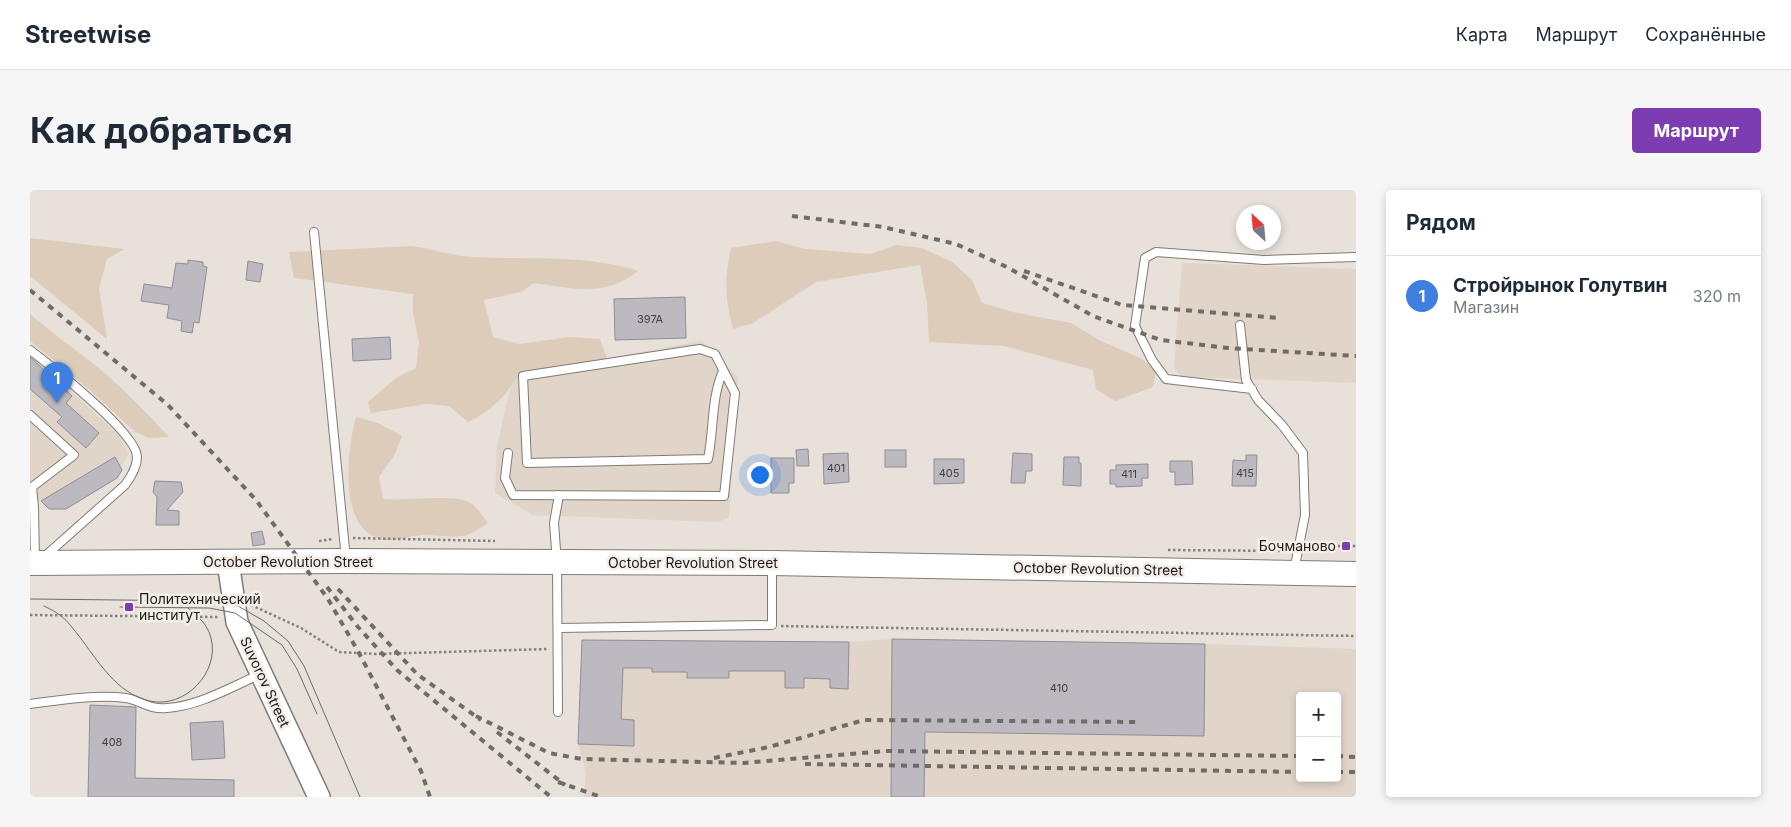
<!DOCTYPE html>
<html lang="ru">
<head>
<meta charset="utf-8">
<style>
	:root { --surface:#fff; --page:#f6f6f7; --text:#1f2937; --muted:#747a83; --line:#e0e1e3; --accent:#7c3db2 }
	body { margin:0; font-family:Inter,sans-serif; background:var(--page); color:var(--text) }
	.controls { position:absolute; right:15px; bottom:15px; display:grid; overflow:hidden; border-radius:5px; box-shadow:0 2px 8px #0003 }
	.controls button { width:45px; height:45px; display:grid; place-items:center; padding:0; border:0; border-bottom:1px solid var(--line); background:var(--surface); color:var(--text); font:25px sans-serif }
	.compass { position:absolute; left:1206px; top:15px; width:45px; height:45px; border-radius:50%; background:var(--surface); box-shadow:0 2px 8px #0003; rotate:334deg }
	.you { position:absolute; left:729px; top:284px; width:18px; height:18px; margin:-12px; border:4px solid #fff; border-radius:50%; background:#1a73e8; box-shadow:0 0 0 8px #1a73e833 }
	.badge { display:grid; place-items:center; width:32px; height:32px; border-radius:50%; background:var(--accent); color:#fff; font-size:16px; font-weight:700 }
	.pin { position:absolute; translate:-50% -41px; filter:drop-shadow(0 1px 2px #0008) }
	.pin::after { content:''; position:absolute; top:26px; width:18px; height:15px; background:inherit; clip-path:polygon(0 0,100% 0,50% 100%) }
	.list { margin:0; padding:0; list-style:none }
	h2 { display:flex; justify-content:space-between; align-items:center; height:65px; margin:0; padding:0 20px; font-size:21px }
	h2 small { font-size:16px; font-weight:400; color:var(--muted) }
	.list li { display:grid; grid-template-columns:32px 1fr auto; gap:15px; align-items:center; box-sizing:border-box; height:80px; padding:0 20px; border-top:1px solid var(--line) }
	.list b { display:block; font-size:19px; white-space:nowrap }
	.list p { margin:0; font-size:16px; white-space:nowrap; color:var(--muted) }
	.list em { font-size:16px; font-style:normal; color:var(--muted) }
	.map { position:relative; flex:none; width:1326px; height:607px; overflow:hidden; border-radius:5px }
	header { display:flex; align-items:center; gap:30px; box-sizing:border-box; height:70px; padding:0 25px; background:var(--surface); border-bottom:1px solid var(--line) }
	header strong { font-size:24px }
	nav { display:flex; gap:28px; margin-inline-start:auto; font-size:18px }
	.intro { display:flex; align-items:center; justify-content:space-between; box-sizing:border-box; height:120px; padding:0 30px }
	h1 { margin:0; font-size:35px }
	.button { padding:12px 22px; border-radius:5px; background:var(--accent); color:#fff; font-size:18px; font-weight:700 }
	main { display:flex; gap:30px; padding:0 30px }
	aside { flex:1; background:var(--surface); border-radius:5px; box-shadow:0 2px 8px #0003 }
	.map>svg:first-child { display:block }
	.built { fill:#e1d4c8; fill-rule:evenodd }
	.green { fill:#deccba }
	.building { fill:#bdb9c1; stroke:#908d95 }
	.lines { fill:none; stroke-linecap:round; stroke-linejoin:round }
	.lane-casing { stroke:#817b75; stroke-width:10 }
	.secondary-casing { stroke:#817b75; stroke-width:24 }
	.primary-casing { stroke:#817b75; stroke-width:26 }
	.path { stroke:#85807c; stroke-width:2.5; stroke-dasharray:2.5 2.5; stroke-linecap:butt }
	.lane { stroke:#fff; stroke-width:8 }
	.secondary { stroke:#fff; stroke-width:21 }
	.primary { stroke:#fff; stroke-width:24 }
	.tram { stroke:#6f6b67; stroke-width:1 }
	.rail { stroke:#6f6b67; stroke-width:4; stroke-dasharray:6 6; stroke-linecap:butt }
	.poi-dot { fill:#7c3db2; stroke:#f5eee8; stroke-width:2 }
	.labels { text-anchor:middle; stroke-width:5; stroke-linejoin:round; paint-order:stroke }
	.number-label { font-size:11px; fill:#444142 }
	.poi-label { font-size:14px; fill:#1c1917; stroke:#f5eee8; text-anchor:end }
	.street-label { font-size:14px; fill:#1c1917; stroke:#f5eee8 }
</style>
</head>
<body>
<header>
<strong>Streetwise</strong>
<nav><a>Карта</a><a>Маршрут</a><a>Сохранённые</a></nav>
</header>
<div class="intro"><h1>Как добраться</h1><a class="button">Маршрут</a></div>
<main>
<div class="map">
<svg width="1326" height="607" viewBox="0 0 1326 607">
	<rect width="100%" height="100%" fill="#e7e1da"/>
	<g class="built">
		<path d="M1152,73l174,6v114l-174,-6 -8,-8z"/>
		<path d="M672,151l36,36 -9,141 -12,4 -184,-7 -38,-22 2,-47 12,-53 6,-14 22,-8z"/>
		<path d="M0,164l91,83 7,17 -11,24 -51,31h-17l-8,-8h-11z"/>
		<path d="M862,449l313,5 151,5v148h-772l2,-25 -8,-28 4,-104 267,2zM1270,506h37v82h-37z"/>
	</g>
	<g class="green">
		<path d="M0,48l94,11 -17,10 -8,29 8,51 -77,-63z"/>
		<path d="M746,51l29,8 66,5 25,-9 26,3 30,14 20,18 10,23 35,10 54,10 28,17 43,19 14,12 -3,16 -38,14 -19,-12 -3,-19 -89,-24 -75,-4 -2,-39 -7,-38 -104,17 -63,41 -20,6c-8,-30 -9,-50 -2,-81z"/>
		<path d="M382,56c20,3 41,10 61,11 55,3 113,-3 165,14 -33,27 -66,17 -104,12l-13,9 -37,8 9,37 27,7 49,-7 31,2 7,19 -70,13 -22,8c-7,16 -30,36 -47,43l-19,-16 -22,-2 -56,9 -3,-11 29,-25 19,-9 3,-26 -6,-29v-19l-119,-16 -5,-26z"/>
		<path d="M0,124c24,21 51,39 76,60 22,20 43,41 63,63l-20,1 -14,-6 -37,-35 -68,-56z"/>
		<path d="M326,227l22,6 24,13 -7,18 -16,23 4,22c21,2 70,-5 86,3 7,3 14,15 19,21 -7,4 -16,11 -24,13 -12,2 -26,-1 -39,-1 -12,0 -26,6 -38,5 -51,-5 -40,-90 -31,-123z"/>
	</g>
	<g class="building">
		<path d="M158,70l15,2v4l4,1 -8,56 -5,-1 -2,11 -11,-2 1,-10 -15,-3 2,-13 -28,-4 3,-17 28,4 4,-25 12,1z"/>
		<path d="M218,71l15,3 -3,18 -14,-2z"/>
		<path d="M655,107l1,41 -71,2 -1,-41z"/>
		<path d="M360,147l1,22 -38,2 -1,-22z"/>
		<path d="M0,167l42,39 -6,7 33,30 -13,15 -29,-26 5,-5 -32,-28z"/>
		<path d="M778,259l1,17h-12l-1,-16z"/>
		<rect x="855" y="260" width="21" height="17"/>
		<path d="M818,263l1,29 -25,2 -1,-30z"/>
		<path d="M983,263l19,1v17h-6l-1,12h-14z"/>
		<path d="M1216,265h11l-1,31h-24l1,-26 13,1z"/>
		<path d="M85,267l7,13 -5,8 -51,31h-17l-8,-8z"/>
		<path d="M1034,267h15v6h2v23l-18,-1z"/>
		<path d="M741,268h23v25h-5v10h-18z"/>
		<path d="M904,269h30v24l-30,1z"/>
		<path d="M1140,271h22l1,23 -18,1v-13h-5z"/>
		<path d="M1118,274v14h-6v8l-26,1v-3h-6v-14h6v-5z"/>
		<path d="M125,291l26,1 2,10 -16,18 12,1v14h-23l1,-28 -4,-5z"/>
		<path d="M232,341l3,13 -12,2 -2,-13z"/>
		<path d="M862,449l313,5 -1,92 -279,-4 -1,65h-33z"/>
		<path d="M552,450l267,2 -1,47 -18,-1v-9l-26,-1v10h-19v-17h-56v7h-42v-6h-35v-4h-29l-2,51 13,1v26l-56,-2z"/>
		<path d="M60,515l46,2 -1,71 99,2v17h-146z"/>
		<path d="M193,531l2,37 -33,2 -2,-37z"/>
	</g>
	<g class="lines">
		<g class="lane-casing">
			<g id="lane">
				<path d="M284,42l32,327"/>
				<path d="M1210,135l6,55 12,20 24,25 21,28 2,62 -11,56"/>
				<path d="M0,160c21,16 107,83 107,107 0,11 -6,20 -12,28l-81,72"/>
				<path d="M1222,199l-86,-10 -14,-19 -17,-34 10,-68 11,-6 108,8 92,-3"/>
				<path d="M0,225l44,40 -42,32 2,21"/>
				<path d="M478,263l-3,25 8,17 211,1 11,-103 -20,-39 -15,-5 -177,27 4,87 181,-4c6,-29 3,-61 15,-88"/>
				<path d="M0,318h4l1,53"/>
				<path d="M528,438l214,-3v-61"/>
				<path d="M0,514c29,-4 67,-10 96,-6 14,2 23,12 41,10 32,-2 64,-21 94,-34"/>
				<path d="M528,522l-1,-149 -3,-40 5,-28"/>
			</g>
		</g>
		<g class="secondary-casing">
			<path id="secondary" d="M198,372l9,60 82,175"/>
		</g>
		<g class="primary-casing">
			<path id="primary" d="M0,373l316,-2 426,2 584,11"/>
		</g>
		<g class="path">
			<path d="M323,348l142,3"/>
			<path d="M289,351l14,-2"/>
			<path d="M1278,359l19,-3h29"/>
			<path d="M1138,360l120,1"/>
			<path d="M221,415l50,23 38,24 37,2 172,-5"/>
			<path d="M0,425l188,2"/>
			<path d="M751,436l575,10"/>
		</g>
		<use href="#lane" class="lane"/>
		<use href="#secondary" class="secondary"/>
		<use href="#primary" class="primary"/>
		<g class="tram">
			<path d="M0,409l179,2 29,5 26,15 24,20 16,25 56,131"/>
			<path d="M14,416c6,3 12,6 17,10 7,5 12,13 18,20 19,25 38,58 71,65 35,8 70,-29 61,-63 -3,-13 -13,-22 -23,-30"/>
			<path d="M90,417l89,1 26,5 47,32 15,24 20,45"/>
		</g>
		<g class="rail">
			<path d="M762,26l91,11 73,17 51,23 86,49 68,24 67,8 128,8"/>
			<path d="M994,81l98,34 157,13"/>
			<path d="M0,100l138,115 88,95 72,99 31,54 62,118 9,26"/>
			<path d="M297,397l31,40 39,43 154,127"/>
			<path d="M308,399l79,85 64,46"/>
			<path d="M446,526l73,37 33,6 162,4 142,-12 414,5"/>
			<path d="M467,542l68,53"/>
			<path d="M1307,566l19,1"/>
			<path d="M684,568l55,-11 95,-27 276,2"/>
			<path d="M775,574l495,8"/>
			<path d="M1307,582h19"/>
			<path d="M528,592l43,15"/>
		</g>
	</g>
	<g class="poi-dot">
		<rect x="1311" y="351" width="10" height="10" rx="2.5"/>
		<rect x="94" y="412" width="10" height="10" rx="2.5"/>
	</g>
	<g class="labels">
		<g class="number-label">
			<text x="620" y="133">397А</text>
			<text x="806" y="282">401</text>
			<text x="919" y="287">405</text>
			<text x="1215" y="287">415</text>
			<text x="1099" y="288">411</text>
			<text x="1029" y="502">410</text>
			<text x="82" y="556">408</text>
		</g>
		<g class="poi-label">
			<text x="1306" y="361">Бочманово</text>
			<text x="109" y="414" text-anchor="start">Политехнический<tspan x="109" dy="16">институт</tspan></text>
		</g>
		<g class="street-label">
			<text x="258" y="377">October Revolution Street</text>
			<text x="663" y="378">October Revolution Street</text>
			<text transform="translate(1068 379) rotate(1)" y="5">October Revolution Street</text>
			<text transform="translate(235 492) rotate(65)" y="5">Suvorov Street</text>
		</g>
	</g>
</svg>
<div class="controls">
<button>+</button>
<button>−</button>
</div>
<svg class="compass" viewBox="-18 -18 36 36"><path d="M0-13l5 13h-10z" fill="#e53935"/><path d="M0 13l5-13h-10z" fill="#747a83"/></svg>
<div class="you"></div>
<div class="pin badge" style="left:27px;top:213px;background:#3f7fe0">1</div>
</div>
<aside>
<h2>Рядом<small></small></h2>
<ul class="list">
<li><span class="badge" style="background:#3f7fe0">1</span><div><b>Стройрынок Голутвин</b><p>Магазин</p></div><em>320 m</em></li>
</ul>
</aside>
</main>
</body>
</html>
